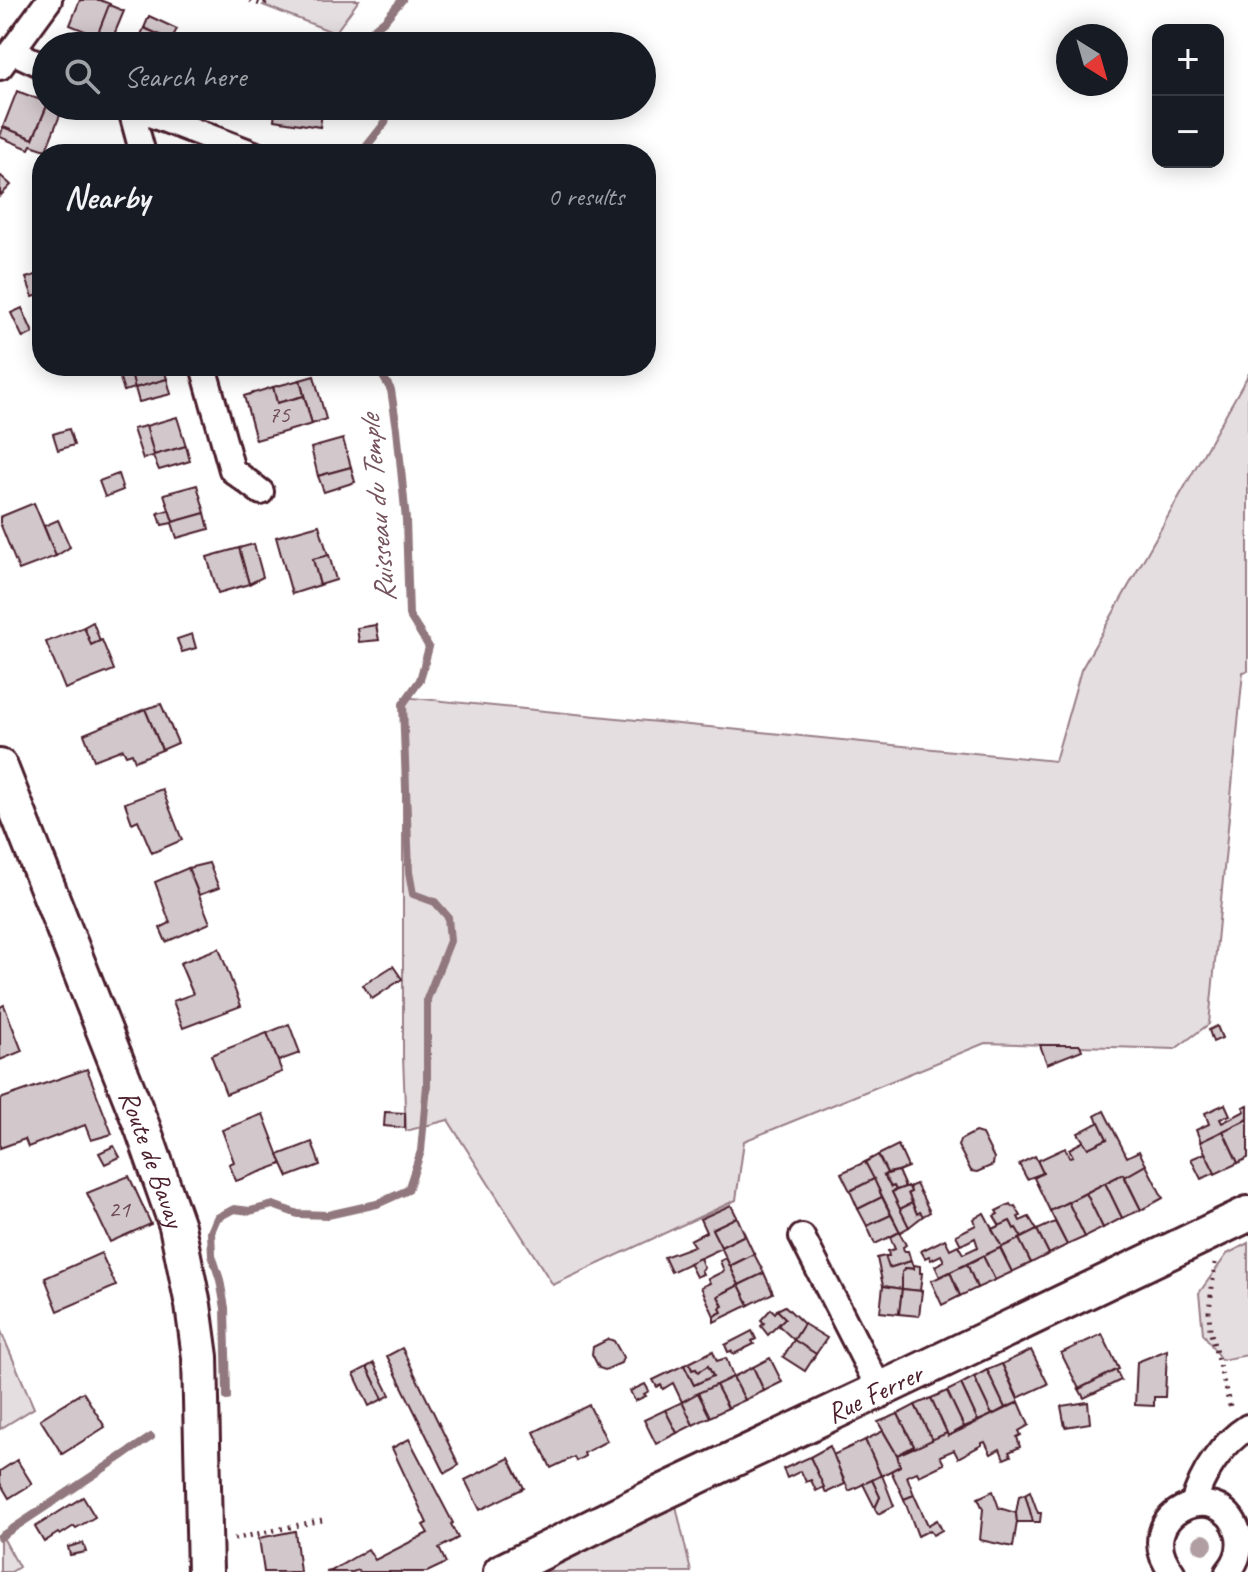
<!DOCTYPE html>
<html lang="en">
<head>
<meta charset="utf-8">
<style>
	:root { --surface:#171b24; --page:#20242c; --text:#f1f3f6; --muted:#9ea1a6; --line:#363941 }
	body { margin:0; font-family:Caveat,sans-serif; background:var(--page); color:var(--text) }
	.controls { position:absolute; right:24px; top:24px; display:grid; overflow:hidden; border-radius:16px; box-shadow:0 4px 20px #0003 }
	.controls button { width:72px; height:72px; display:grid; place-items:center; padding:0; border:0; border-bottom:2px solid var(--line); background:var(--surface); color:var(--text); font:40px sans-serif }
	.compass { position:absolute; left:1056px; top:24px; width:72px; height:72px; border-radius:50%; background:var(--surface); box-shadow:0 4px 20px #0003; rotate:143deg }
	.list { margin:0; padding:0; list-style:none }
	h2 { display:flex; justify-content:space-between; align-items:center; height:104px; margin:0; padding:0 32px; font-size:34px }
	h2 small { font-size:26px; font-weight:400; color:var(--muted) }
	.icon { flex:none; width:44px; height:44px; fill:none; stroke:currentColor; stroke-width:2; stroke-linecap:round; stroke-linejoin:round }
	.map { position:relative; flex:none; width:1248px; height:1572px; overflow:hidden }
	.search { position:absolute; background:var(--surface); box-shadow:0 4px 20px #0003; left:32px; top:32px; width:624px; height:88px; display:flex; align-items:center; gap:20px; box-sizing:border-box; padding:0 28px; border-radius:44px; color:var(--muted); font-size:30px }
	.panel { position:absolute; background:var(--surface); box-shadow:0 4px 20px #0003; left:32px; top:144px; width:624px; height:232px; border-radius:32px }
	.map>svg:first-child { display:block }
	.green { fill:#e5dee0; stroke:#987e86; stroke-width:2 }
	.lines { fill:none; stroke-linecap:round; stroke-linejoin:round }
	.stream { stroke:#91787e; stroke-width:8 }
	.building { fill:#d2c7cb; stroke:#4a1f2b; stroke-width:2 }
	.street-casing { stroke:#4a1f2b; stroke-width:30 }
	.secondary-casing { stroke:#4a1f2b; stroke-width:40 }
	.path { stroke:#4a1f2b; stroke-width:5; stroke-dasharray:2 6; stroke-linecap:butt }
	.street { stroke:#fff; stroke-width:24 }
	.secondary { stroke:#fff; stroke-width:34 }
	.tree { fill:#b19ea3 }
	.labels { text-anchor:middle; stroke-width:8; stroke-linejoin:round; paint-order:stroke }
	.number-label { font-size:24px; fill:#6c4953 }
	.street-label { font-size:28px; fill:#4a1f2b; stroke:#fff }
	.water-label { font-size:30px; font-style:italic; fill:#74535c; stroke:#fff }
</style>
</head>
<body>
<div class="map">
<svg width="1248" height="1572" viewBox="0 0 1248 1572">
	<rect width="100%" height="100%" fill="#fff"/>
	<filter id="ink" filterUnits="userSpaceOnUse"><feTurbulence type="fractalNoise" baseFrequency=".0125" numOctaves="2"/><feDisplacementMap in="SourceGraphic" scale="16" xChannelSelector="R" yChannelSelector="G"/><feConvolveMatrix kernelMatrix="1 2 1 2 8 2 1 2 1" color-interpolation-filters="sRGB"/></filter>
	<g filter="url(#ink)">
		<g class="green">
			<path d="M268,0h91l-24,33 -72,-28z"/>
			<path d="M1248,375v296l-5,1 -34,352 -34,25 -190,-6 -241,98 -8,59 -183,85 -105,-165 -42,11 -3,-74v-360l652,64 26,-91z"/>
			<path d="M1248,1243v112l-27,5 -18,-27 -4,-40 28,-39z"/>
			<path d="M0,1329l34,79 -34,21z"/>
			<path d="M672,1488l19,84h-190z"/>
			<path d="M0,1532l19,35 -8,5h-11z"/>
		</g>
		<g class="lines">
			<g class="stream">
				<path d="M358,46l2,-6 25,-20 17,-20"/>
				<path d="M365,154l1,-7 19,-24 3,-17"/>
				<path d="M227,1397l-2,-89 -5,-28 -8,-25 -1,-23 6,-14 17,-9 16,2 23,-6 25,9 30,1 49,-11 31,-14 13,-39 6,-66v-86l23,-58 -2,-24 -13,-15 -22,-8 -4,-22 -6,-168 17,-24 9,-33 -20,-32 -3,-95 -9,-91 -6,-39 -14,-24"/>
				<path d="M0,1537l151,-100"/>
			</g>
		</g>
		<g class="building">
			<path d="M80,0h20l10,4 -13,32 -27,-11z"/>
			<path d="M109,5l15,6 -13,31 -14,-6z"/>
			<path d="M149,16l28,13 -6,11 -27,-12z"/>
			<path d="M144,28l27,12 -2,6h-33z"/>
			<path d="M17,91l29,11 1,4 -14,33 -30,-12z"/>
			<path d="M47,106h7l8,4 -16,40 -15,-5 -2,4 -29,-12 3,-10 30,12z"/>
			<path d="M276,106h47l-3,21 -46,-7z"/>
			<path d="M1,176l10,9 -11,11v-19z"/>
			<path d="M42,273v21l-9,3 -7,-19z"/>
			<path d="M22,308l11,25 -10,5 -12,-25z"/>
			<path d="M116,366h13l6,22 -11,3z"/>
			<path d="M129,366h34l4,13 -32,9z"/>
			<path d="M235,366h31l-28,8z"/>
			<path d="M314,376l12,43 -14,5 -12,-44z"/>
			<path d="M167,379l4,15 -32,8 -4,-14z"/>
			<path d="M300,380l4,16 -27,7 -4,-16z"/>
			<path d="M273,387l4,16 27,-7 8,28 -56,16 -12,-44z"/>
			<path d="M177,417l9,29 -32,9 -8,-29z"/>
			<path d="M146,426l8,29 32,-9 4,15 -31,9 -6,-14 -10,3 -10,-30z"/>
			<path d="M69,429l5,16 -16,5 -5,-16z"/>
			<path d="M343,439l8,28 -33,9 -7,-28z"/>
			<path d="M351,467l4,15 -31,10 -6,-16z"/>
			<path d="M118,474l5,16 -18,7 -6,-16z"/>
			<path d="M197,485l8,28 -32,9 -9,-28z"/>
			<path d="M34,503l22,53 -37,14 -19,-47v-6z"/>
			<path d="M169,510l4,12 32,-9 4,16 -32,9 -5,-15 -10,2 -4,-12z"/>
			<path d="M58,520l12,27 -14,9 -12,-30z"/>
			<path d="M319,525l9,30 -15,4 7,26 -28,9 -16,-57z"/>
			<path d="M254,544l9,33 -14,7 -10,-36z"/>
			<path d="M239,548l10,36 -31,9 -11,-36z"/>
			<path d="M329,555l7,25 -16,5 -7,-26z"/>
			<path d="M93,622l7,19 -9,4 -7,-18z"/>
			<path d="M376,625l3,15 -20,2 -2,-14z"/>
			<path d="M84,627l7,18 11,-5 12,30 -49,19 -19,-47z"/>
			<path d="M192,634l4,14 -14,4 -5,-13z"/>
			<path d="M161,704l17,39 -16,7 -17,-41z"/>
			<path d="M145,709l17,41 -27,11 -3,-8 -6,2 -3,-6 -29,11 -10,-26z"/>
			<path d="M162,789l20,51 -30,13 -14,-33 -6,3 -7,-20z"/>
			<path d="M209,863l10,25 -20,7 -11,-27z"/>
			<path d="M188,868l22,55 -44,19 -6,-14 10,-5 -15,-41z"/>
			<path d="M219,948l22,58 -58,22 -10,-27 20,-7 -13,-31z"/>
			<path d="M393,966l9,13 -30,20 -9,-14z"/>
			<path d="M4,1005l18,46 -22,9v-53z"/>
			<path d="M289,1024l11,29 -22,8 -11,-28z"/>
			<path d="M1217,1026l5,12 -9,4 -4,-12z"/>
			<path d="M267,1033l15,39 -56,22 -15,-39z"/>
			<path d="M1040,1045h40l2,5 -35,14z"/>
			<path d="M87,1069l25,65 -21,6 -6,-15 -57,22 -3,-8 -25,9v-49z"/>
			<path d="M1225,1104l5,11 -10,4 2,4 23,-12 -2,-4 5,-2v14l-47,23 -5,-12 13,-6 -4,-11z"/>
			<path d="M1104,1111l23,46 12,-6 7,14 -21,12 -2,-3 -73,37 -16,-33 9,-5 -6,-12 28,-13 4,9 4,-1 -4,-7 15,-8 4,7 19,-9 -12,-23z"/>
			<path d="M385,1112l20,1v15l-21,-2z"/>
			<path d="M263,1114l19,50 -46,17 -7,-17 5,-2 -12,-32z"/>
			<path d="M1248,1119v39l-10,5 -15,-32z"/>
			<path d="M1099,1122l8,17 -19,9 -10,-15z"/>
			<path d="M1223,1131l15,32 -23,11 -15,-32z"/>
			<path d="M975,1132l7,2 12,24 -1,7 -16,7 -6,-1 -13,-25 2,-6z"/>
			<path d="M312,1142l8,23 -32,12 -10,-22z"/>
			<path d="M898,1145l10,22 -10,4 -11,2 -9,-18z"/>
			<path d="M114,1146l6,11 -15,7 -6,-11z"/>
			<path d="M1205,1153l10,20 -14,6 -10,-20z"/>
			<path d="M878,1155l9,18 -3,2 7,12 3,-1 2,4 -4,2 17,35 -9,5 -35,-70z"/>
			<path d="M1035,1156l8,17 -16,6 -8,-15z"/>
			<path d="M865,1162l9,17 -24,12 -9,-18z"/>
			<path d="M1146,1165l17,33 -22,12 -16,-33z"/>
			<path d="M898,1171l7,16 -9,3 -2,-4 -3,1 -7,-12z"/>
			<path d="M1123,1174l18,36 -19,8 -17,-35z"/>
			<path d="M129,1176l22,48 -41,18 -23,-49z"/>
			<path d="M874,1179l8,18 -24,12 -8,-18z"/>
			<path d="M1105,1183l17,35 -19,10 -17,-35z"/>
			<path d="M916,1184l14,28 -7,4 -3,-4 -3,2 -9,-21 3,-1 -2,-5z"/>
			<path d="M905,1187h4l2,5 -3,1 4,10 -12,6 -8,-17z"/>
			<path d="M1086,1193l17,35 -18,9 -17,-35z"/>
			<path d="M882,1197l9,18 -24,11 -9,-17z"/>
			<path d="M1068,1202l17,35 -18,8 -17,-34z"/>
			<path d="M912,1203l5,11 3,-2 3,4 -14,11 -9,-18z"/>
			<path d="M1010,1204l2,3 3,-1 6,10 -3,1 2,4 9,-4 8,13 -15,8 -6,-10 -2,1 -4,-8 -10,5 -6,-10 4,-2 -2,-3z"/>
			<path d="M731,1205l6,12 -25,12 10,19 -51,24 -7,-15 30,-11 -4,-6 16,-8 -6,-13z"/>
			<path d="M984,1213l18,34 -62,30 -5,-11 9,-5 -3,-6 -10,5 -2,-4 -4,2 -4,-7 24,-12 5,10 8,-4 5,9 15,-7 -3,-9 -14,7 -5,-10 20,-10 -2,-6z"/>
			<path d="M891,1215l9,17 -25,12 -8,-18z"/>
			<path d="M737,1217l8,18 -24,12 -9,-18z"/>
			<path d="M1010,1221l4,8 2,-1 6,10 -20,9 -10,-18z"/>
			<path d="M1055,1222l12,23 -18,9 -12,-24z"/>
			<path d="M1037,1230l12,24 -18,9 -12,-24z"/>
			<path d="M899,1232l7,13 -3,2 1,4h4l3,10 -22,7 -4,-12h4l-1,-5 7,-2 -5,-12z"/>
			<path d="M745,1235l9,19 -24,12 -9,-19z"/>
			<path d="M1019,1239l12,24 -19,9 -12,-24z"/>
			<path d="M1000,1248l12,24 -17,8 -12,-24z"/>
			<path d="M101,1253l15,33 -58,25 -13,-33z"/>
			<path d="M754,1254l10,19 -25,12 -9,-19z"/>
			<path d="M885,1256l4,12 22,-7 3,8 -8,-1 -4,4v17l-19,-3 -6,-28z"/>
			<path d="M983,1256l12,24 -18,8 -10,-24z"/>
			<path d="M700,1258l4,10 -3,2 2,4 -7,3 -7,-14z"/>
			<path d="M726,1258l13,27 -21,11 5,10 -3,2 2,4 -8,4 -13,-29 9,-4 -2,-4 16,-8 -4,-10z"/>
			<path d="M967,1264l10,24 -17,8 -10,-24z"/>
			<path d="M914,1265l6,1v7h2l-2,18 -18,-2v-17l4,-4 8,1z"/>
			<path d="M950,1272l10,24 -18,9 -11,-24z"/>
			<path d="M764,1273l9,20 -24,12 -10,-20z"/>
			<path d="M739,1285l10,20 -35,17v-6l8,-4 -2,-4 3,-2 -5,-10z"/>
			<path d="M883,1286l19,3 -3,25 -19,-2z"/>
			<path d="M902,1289l20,2 -3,25 -20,-2z"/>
			<path d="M785,1306l19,18 -10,16 -16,-15 7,-7 -8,-8z"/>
			<path d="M771,1309l4,4 2,-3 8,8 -17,17 -7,-9 3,-3 -3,-3z"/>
			<path d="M804,1324l23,14 -11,16 -22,-14z"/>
			<path d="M752,1331l4,8 -4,2 2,3 -20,10 -3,-3 -3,1 -3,-7z"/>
			<path d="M1102,1334l17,35 -40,20 -18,-36z"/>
			<path d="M609,1339l5,2 9,16 -2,6 -16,7 -6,-2 -7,-14 1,-7z"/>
			<path d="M794,1340l22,14 -11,17 -22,-14z"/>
			<path d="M402,1348l57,117 -14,8 -58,-117z"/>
			<path d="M1031,1350l17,34 -30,14 -16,-34z"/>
			<path d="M1167,1350l-2,47h-11v9l-19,-1 2,-43z"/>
			<path d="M713,1351l4,10 9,-3 7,19 -51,25 -9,-19 -10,6 -2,-4 -4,2 -4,-7 31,-15 10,20 19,-9 -5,-10 -10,6 -2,-3 -4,1 -3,-7z"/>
			<path d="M770,1358l12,24 -18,9 -11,-24z"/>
			<path d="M374,1363l16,32 -7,4 -16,-32z"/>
			<path d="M689,1363l3,7 4,-1 2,3 10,-6 5,10 -19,9 -10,-20z"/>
			<path d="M1002,1364l17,38 -14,6 -18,-38z"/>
			<path d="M367,1367l16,32 -14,7 -15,-32z"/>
			<path d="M753,1367l11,24 -19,9 -12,-23z"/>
			<path d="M987,1370l18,38 -13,7 -18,-38z"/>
			<path d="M1116,1370l5,10 -37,18 -5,-9z"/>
			<path d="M733,1377l12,23 -17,8 -12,-23z"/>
			<path d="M974,1377l18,38 -14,6 -17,-37z"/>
			<path d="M645,1384l4,7 -5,3 2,2 -11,5 -5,-10z"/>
			<path d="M961,1384l17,37 -14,6 -17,-36z"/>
			<path d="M716,1385l12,23 -18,9 -12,-24z"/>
			<path d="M947,1391l17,36 -16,9 -17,-38z"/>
			<path d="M83,1392l22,35 -43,27 -22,-35z"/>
			<path d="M698,1393l12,24 -17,8 -11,-23z"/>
			<path d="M931,1398l16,35 -15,7 -17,-35z"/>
			<path d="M682,1402l11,23 -16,8 -12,-23z"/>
			<path d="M1019,1402l10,23 -10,6 2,4 -4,2 3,10 -11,5 2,4 -7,3 -4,-10 -9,5 -6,-12 -3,1v2l-24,13 -4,-8 -14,6 4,8 -25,12 -2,-4 -10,4 7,19 -10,4 -13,-28 9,-5 -3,-11 50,-22 1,3z"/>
			<path d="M1088,1402l2,21 -25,4 -4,-21z"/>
			<path d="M589,1405l18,36 -23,12 1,3 -9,5 -2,-4 -23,11 -17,-36z"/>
			<path d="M915,1405l17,35 -17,8 -17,-34z"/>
			<path d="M665,1410l12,23 -21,11 -12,-24z"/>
			<path d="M898,1414l16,32 -17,9 -19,-33z"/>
			<path d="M883,1431l14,24 3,11 -19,10 -16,-36z"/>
			<path d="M409,1439l44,84 -2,1 7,14 -19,10 7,15 -19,9h-68l-1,-2 -5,2h-27l5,-1 37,-22 7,11 53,-27 -5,-8 4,-2 -35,-75z"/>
			<path d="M865,1440l16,36 -32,15 -16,-36z"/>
			<path d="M830,1446l15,38 -19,9 -16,-36z"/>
			<path d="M810,1457l14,30 -8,4 -5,-11 -5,2 -5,-11 -14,7 -4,-9z"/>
			<path d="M509,1458l15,30 -44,22 -15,-30z"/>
			<path d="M17,1460l15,24 -23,14 -9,-15v-12z"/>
			<path d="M882,1475l12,31 -16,8 -3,-6 5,-11 -8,-17z"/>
			<path d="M872,1480l8,17 -5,11 -12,-24z"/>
			<path d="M993,1491l6,17 17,5 1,9 -4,25 -33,-7 3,-31 -5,-11z"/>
			<path d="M1030,1491l8,22h3l-1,9h-7l-8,-28z"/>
			<path d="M1025,1494l8,28h-16l-1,-9 3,-17z"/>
			<path d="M914,1495l14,30 9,-5 5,10 -9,5 -3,-5 -12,6 -14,-37z"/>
			<path d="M83,1497l12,20 -19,11 -2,-2 -14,9 -2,-2 -14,9 -9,-15z"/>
			<path d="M295,1531l5,41h-36l-5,-34z"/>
			<path d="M83,1543l3,9 -16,3 -2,-8z"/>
		</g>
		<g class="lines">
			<g class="street-casing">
				<g id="street">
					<path d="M12,51l34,16"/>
					<path d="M0,67l49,-67"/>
					<path d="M129,106l125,48"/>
					<path d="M130,106l13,48"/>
					<path d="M203,366l29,104 29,22"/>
					<path d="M802,1237l78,153"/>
					<path d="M1193,1504c9,-30 28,-60 55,-77"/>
					<path d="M1172,1572c-44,-55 47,-99 66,-40 4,14 0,29 -10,40"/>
				</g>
			</g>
			<g class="secondary-casing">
				<g id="secondary">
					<path id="s1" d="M0,767l143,362 34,97 16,79 7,52 5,215"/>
					<path id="s2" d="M501,1572l150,-74 229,-108 368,-176"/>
				</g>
			</g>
			<g class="path">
				<path d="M250,0l13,5 5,-5"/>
				<path d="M1215,1263l-6,48 1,19 21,80"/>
				<path d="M234,1539l93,-20"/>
			</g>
			<use href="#street" class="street"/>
			<use href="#secondary" class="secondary"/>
		</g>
		<circle class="tree" cx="1203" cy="1544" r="10"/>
	</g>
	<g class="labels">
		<g class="number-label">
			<text x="279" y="422">75</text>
			<text x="119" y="1217">21</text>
		</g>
		<g class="street-label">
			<text dy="10" stroke="none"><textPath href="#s1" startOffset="420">Route de Bavay</textPath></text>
			<text dy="10" stroke="none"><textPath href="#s2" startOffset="414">Rue Ferrer</textPath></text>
		</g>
		<g class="water-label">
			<text transform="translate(377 509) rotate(-95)" y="10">Ruisseau du Temple</text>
		</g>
	</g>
</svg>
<div class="controls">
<button>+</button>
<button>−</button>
</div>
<svg class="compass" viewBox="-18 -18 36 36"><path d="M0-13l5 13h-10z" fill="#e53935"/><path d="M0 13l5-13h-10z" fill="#9ea1a6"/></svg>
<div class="search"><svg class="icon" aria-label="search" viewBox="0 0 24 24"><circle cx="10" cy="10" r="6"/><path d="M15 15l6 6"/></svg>Search here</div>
<section class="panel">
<h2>Nearby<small>0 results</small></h2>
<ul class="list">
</ul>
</section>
</div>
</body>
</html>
